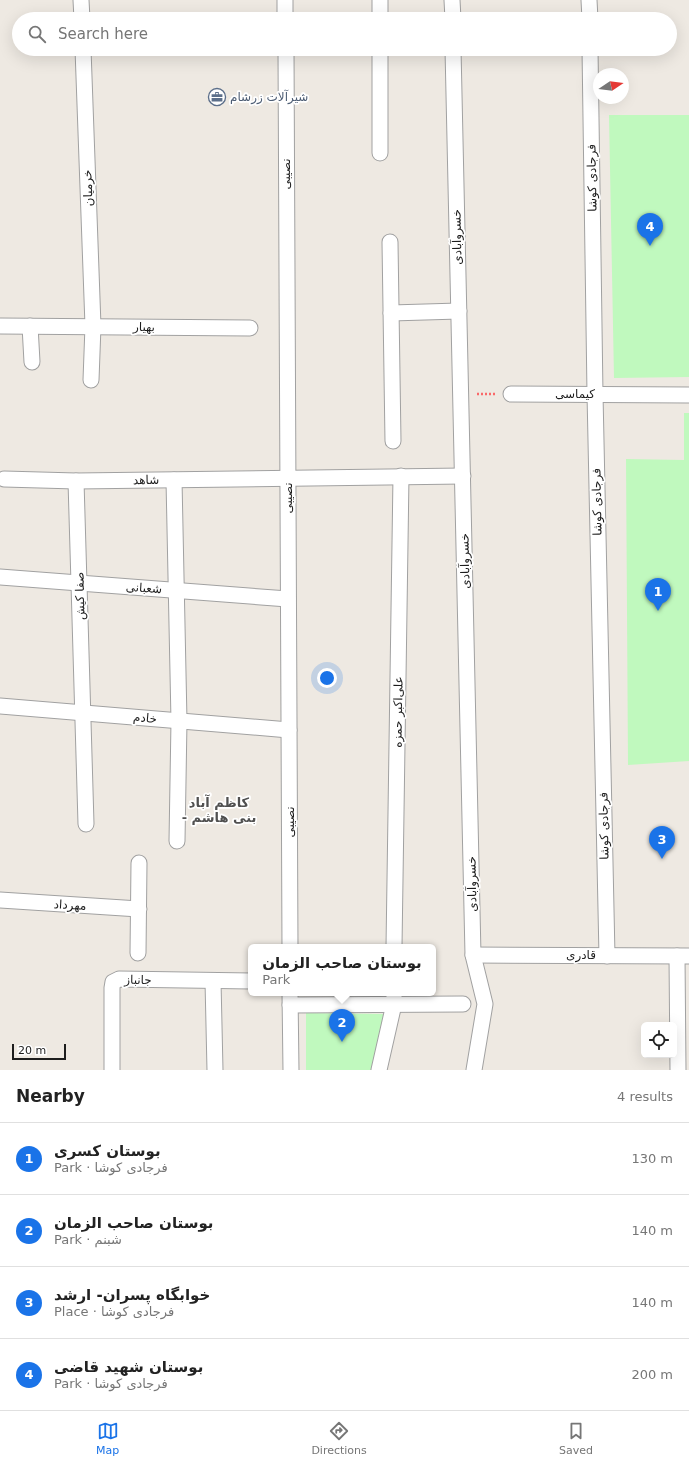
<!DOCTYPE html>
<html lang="en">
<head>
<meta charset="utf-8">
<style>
	:root { --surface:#fff; --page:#f6f6f6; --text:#222; --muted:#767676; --line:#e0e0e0; --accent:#1a73e8 }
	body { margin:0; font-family:"DejaVu Sans",Vazirmatn,sans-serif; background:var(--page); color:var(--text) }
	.controls { position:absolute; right:12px; bottom:12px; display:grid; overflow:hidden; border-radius:6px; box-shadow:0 4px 16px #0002 }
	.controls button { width:36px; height:36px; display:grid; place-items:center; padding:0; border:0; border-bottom:1px solid var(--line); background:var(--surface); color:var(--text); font:20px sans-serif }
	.compass { position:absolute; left:593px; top:68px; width:36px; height:36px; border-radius:50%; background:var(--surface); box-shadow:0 4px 16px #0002; rotate:77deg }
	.scale { position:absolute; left:12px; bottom:10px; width:54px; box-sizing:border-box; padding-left:4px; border:2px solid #1d1d1d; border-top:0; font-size:11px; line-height:14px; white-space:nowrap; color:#1d1d1d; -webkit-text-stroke:3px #fff; paint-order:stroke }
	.you { position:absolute; left:327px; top:678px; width:14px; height:14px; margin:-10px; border:3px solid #fff; border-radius:50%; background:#1a73e8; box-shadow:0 0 0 6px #1a73e833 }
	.badge { display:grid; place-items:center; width:26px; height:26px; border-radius:50%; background:var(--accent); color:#fff; font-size:13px; font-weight:700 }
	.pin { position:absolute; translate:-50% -33px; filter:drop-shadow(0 1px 2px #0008) }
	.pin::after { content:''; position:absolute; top:21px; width:14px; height:12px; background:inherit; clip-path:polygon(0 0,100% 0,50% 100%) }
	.popup { position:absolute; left:248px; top:944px; width:188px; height:52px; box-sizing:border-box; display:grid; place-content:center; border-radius:6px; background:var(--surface); filter:drop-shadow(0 1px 3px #0005); font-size:13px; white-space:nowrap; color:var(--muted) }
	.popup b { font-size:15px; color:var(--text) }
	.popup::after { content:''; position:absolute; left:50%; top:100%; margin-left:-8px; border:8px solid transparent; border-top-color:var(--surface) }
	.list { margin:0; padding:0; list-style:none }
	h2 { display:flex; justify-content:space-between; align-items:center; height:52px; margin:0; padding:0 16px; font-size:17px }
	h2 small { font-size:13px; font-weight:400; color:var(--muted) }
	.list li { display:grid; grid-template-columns:26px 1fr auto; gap:12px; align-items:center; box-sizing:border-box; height:72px; padding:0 16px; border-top:1px solid var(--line) }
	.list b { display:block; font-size:15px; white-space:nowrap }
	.list p { margin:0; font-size:13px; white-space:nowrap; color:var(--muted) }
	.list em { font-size:13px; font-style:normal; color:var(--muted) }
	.icon { flex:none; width:22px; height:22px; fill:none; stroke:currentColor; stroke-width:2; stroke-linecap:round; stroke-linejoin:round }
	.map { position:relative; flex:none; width:689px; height:1070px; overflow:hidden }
	.search { position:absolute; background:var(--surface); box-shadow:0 4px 16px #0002; left:12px; right:12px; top:12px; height:44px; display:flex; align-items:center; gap:10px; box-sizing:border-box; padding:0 14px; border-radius:22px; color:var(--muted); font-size:15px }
	.sheet { height:340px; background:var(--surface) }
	nav { display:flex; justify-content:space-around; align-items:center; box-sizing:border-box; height:56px; border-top:1px solid var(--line); background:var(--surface); font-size:11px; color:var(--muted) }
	nav a { display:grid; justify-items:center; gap:2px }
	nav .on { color:var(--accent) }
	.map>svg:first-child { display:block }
	.park { fill:#c0f9be }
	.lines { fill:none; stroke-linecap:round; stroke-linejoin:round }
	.street-casing { stroke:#a1a1a1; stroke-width:17 }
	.path { stroke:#f96969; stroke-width:2.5; stroke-dasharray:2 2; stroke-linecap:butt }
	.street { stroke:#fff; stroke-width:15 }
	.labels { text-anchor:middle; stroke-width:3.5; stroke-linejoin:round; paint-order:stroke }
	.service-label { font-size:12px; fill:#4e5e75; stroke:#fff; text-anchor:start }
	.street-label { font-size:12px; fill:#1d1d1d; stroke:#fff }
	.neighbourhood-label { font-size:13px; font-weight:bold; fill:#505050; stroke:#fff }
</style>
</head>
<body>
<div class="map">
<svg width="689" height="1070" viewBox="0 0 689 1070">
	<rect width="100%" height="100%" fill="#eee9e2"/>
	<g class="park">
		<path d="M609,115h80v262l-75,1z"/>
		<path d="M684,413h5v348l-61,4 -2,-306 58,1z"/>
		<path d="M306,1013l80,1 -14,56h-66z"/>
	</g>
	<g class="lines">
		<g class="street-casing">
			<g id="street">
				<path d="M81,0l1,19"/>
				<path d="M285,0v19"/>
				<path d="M380,0v19"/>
				<path d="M452,0l1,19"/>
				<path d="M589,0l1,19"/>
				<path d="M83,49l10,277 -2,54"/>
				<path d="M286,49l4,898"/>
				<path d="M380,49v104"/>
				<path d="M453,49l20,906 12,49 -11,66"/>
				<path d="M590,49l5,345 12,562"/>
				<path d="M390,242l3,199"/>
				<path d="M391,313l68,-2"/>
				<path d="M0,326l250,2"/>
				<path d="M30,326l2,36"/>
				<path d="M511,394l178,1"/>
				<path d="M4,479l72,2 387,-5"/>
				<path d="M174,480l5,241 -2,120"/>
				<path d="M76,481l10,343"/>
				<path d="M0,577l288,22"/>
				<path d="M0,706l289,24"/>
				<path d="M0,900l139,9"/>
				<path d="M394,947l7,-471"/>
				<path d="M138,953l1,-90"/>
				<path d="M473,955l216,1"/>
				<path d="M677,956l1,114"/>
				<path d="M213,981l2,89"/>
				<path d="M290,993l1,77"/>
				<path d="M290,1005l173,-1"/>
				<path d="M112,1070v-82l1,-6 6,-3 132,2"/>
				<path d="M379,1070l15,-66v-11"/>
			</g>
		</g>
		<path class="path" d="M477,394h19"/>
		<use href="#street" class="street"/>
	</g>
	<defs>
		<g id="office-ring" transform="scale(0.9)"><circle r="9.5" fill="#fff" stroke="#5c6f8a" stroke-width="1.5"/><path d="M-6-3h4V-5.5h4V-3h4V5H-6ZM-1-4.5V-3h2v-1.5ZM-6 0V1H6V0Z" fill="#5c6f8a"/></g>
	</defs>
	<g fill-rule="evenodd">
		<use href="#office-ring" x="217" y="97"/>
	</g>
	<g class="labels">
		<g class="service-label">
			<text x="230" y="101">شیرآلات زرشام</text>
		</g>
		<g class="street-label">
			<text transform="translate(286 174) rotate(-90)" y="4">نصیبی</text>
			<text transform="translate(592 178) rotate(-91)" y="4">فرجادی کوشا</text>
			<text transform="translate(88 188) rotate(-92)" y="4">خرمیان</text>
			<text transform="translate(457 237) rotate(-91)" y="4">خسروآبادی</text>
			<text transform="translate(144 327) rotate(1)" y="4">بهیار</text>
			<text x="575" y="398">کیماسی</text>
			<text transform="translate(146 480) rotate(-1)" y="4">شاهد</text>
			<text transform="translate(288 498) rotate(-90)" y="4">نصیبی</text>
			<text transform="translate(597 502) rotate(-91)" y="4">فرجادی کوشا</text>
			<text transform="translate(465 561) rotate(-91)" y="4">خسروآبادی</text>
			<text transform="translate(144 588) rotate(4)" y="4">شعبانی</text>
			<text transform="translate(80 596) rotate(-91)" y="4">صفا کیش</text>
			<text transform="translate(398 712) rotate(-89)" y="4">علی‌اکبر حمزه</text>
			<text transform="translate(145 718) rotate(5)" y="4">خادم</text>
			<text transform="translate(290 822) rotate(-90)" y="4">نصیبی</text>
			<text transform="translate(604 826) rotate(-91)" y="4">فرجادی کوشا</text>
			<text transform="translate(472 884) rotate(-91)" y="4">خسروآبادی</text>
			<text transform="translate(70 905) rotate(3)" y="4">مهرداد</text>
			<text x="581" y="959">قادری</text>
			<text transform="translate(138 980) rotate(1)" y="4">جانباز</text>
		</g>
		<g class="neighbourhood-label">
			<text x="219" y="807">کاظم آباد<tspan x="219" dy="15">- بنی هاشم</tspan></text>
		</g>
	</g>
</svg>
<div class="controls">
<button><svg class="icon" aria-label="locate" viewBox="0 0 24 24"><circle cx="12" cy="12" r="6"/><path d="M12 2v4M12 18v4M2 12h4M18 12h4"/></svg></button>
</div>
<svg class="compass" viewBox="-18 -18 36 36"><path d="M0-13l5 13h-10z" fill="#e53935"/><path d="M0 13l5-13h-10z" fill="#767676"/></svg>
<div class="scale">20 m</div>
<div class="you"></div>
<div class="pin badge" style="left:658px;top:611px">1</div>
<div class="pin badge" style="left:342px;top:1042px">2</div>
<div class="popup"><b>بوستان صاحب الزمان</b>Park</div>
<div class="pin badge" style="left:662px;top:859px">3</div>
<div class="pin badge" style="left:650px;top:246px">4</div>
<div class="search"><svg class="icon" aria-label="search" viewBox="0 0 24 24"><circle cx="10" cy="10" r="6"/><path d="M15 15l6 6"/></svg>Search here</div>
</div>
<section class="sheet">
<h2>Nearby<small>4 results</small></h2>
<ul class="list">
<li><span class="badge">1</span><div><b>بوستان کسری</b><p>Park · فرجادی کوشا</p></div><em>130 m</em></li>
<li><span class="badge">2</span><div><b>بوستان صاحب الزمان</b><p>Park · شبنم</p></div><em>140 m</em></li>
<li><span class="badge">3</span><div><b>خوابگاه پسران- ارشد</b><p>Place · فرجادی کوشا</p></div><em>140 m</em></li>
<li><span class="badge">4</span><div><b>بوستان شهید قاضی</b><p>Park · فرجادی کوشا</p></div><em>200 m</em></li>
</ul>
</section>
<nav>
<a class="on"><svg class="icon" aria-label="map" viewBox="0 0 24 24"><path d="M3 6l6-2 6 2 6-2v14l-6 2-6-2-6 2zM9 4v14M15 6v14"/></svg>Map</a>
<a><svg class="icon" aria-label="directions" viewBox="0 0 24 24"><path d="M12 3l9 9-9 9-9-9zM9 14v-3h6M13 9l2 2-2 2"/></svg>Directions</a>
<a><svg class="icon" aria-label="saved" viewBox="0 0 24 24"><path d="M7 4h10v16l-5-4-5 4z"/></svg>Saved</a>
</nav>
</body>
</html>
